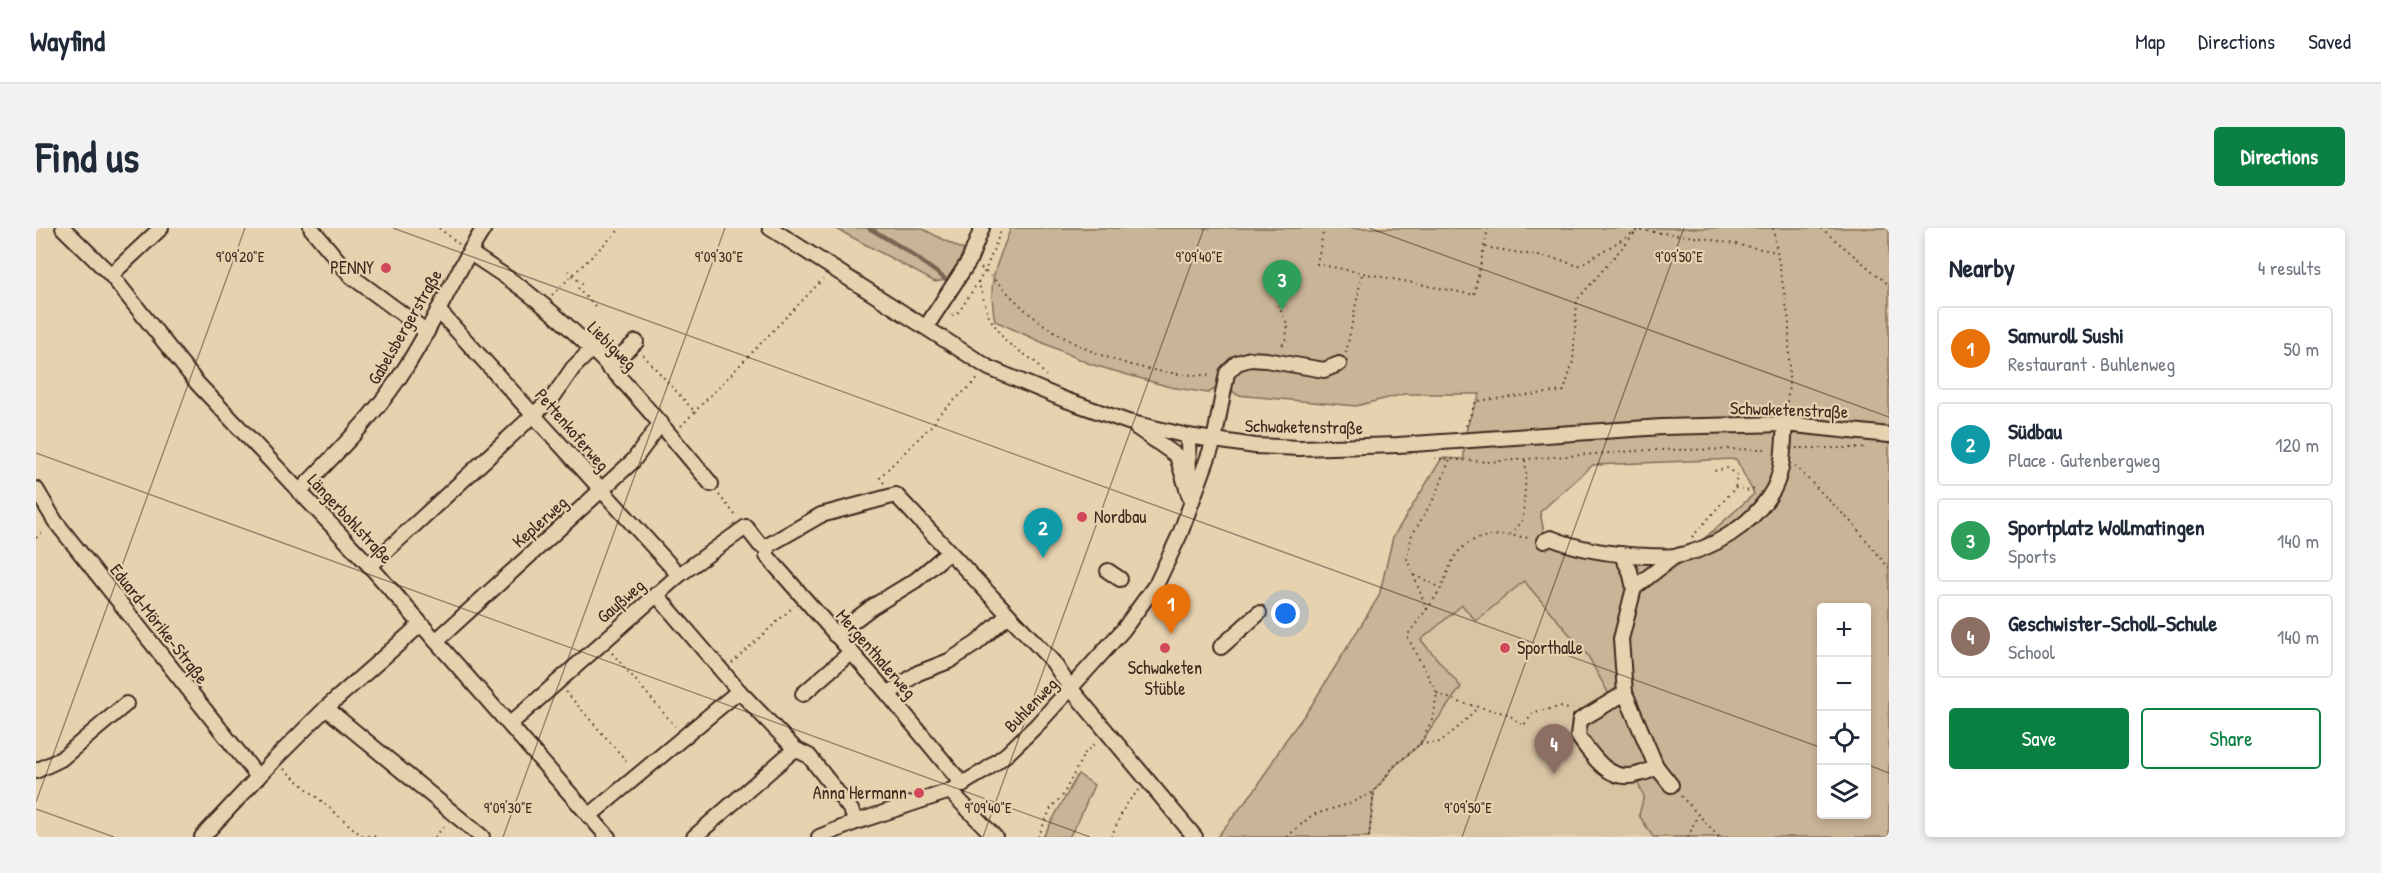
<!DOCTYPE html>
<html lang="en">
<head>
<meta charset="utf-8">
<style>
	:root { --surface:#fff; --page:#f2f2f3; --text:#1f2937; --muted:#747a83; --line:#e0e1e3; --accent:#0b8043 }
	body { margin:0; font-family:"Patrick Hand",sans-serif; background:var(--page); color:var(--text) }
	.controls { position:absolute; right:18px; bottom:18px; display:grid; overflow:hidden; border-radius:6px; box-shadow:0 3px 9px #0003 }
	.controls button { width:54px; height:54px; display:grid; place-items:center; padding:0; border:0; border-bottom:2px solid var(--line); background:var(--surface); color:var(--text); font:30px sans-serif }
	.you { position:absolute; left:1250px; top:386px; width:21px; height:21px; margin:-15px; border:4px solid #fff; border-radius:50%; background:#1a73e8; box-shadow:0 0 0 9px #1a73e833 }
	.badge { display:grid; place-items:center; width:39px; height:39px; border-radius:50%; background:var(--accent); color:#fff; font-size:20px; font-weight:700 }
	.pin { position:absolute; translate:-50% -50px; filter:drop-shadow(0 2px 3px #0008) }
	.pin::after { content:''; position:absolute; top:32px; width:21px; height:18px; background:inherit; clip-path:polygon(0 0,100% 0,50% 100%) }
	.list { margin:0; padding:0; list-style:none }
	h2 { display:flex; justify-content:space-between; align-items:center; height:78px; margin:0; padding:0 24px; font-size:26px }
	h2 small { font-size:20px; font-weight:400; color:var(--muted) }
	.list li { display:grid; grid-template-columns:39px 1fr auto; gap:18px; align-items:center; box-sizing:border-box; height:84px; margin:0 12px 12px; padding:0 12px; border:2px solid var(--line); border-radius:6px }
	.list b { display:block; font-size:22px; white-space:nowrap }
	.list p { margin:0; font-size:20px; white-space:nowrap; color:var(--muted) }
	.list em { font-size:20px; font-style:normal; color:var(--muted) }
	.actions { display:flex; gap:12px; padding:18px 24px }
	.actions a { flex:1; padding:14px 0; border:2px solid var(--accent); border-radius:6px; text-align:center; font-size:21px; color:var(--accent) }
	.actions .main { background:var(--accent); color:#fff }
	.icon { flex:none; width:33px; height:33px; fill:none; stroke:currentColor; stroke-width:2; stroke-linecap:round; stroke-linejoin:round }
	.map { position:relative; flex:none; width:1853px; height:609px; overflow:hidden; border-radius:6px }
	header { display:flex; align-items:center; gap:36px; box-sizing:border-box; height:84px; padding:0 30px; background:var(--surface); border-bottom:2px solid var(--line) }
	header strong { font-size:28px }
	nav { display:flex; gap:33px; margin-inline-start:auto; font-size:21px }
	.intro { display:flex; align-items:center; justify-content:space-between; box-sizing:border-box; height:144px; padding:0 36px }
	h1 { margin:0; font-size:42px }
	.button { padding:15px 27px; border-radius:6px; background:var(--accent); color:#fff; font-size:21px; font-weight:700 }
	main { display:flex; gap:36px; padding:0 36px }
	aside { flex:1; background:var(--surface); border-radius:6px; box-shadow:0 3px 9px #0003 }
	.map>svg:first-child { display:block }
	.built { fill:#d8c3a3 }
	.green { fill:#c8b496; stroke:#826f5a; stroke-width:1.5; fill-rule:evenodd }
	.lines { fill:none; stroke-linecap:round; stroke-linejoin:round }
	.stream { stroke:#786652; stroke-width:4.5 }
	.minor-casing { stroke:#3b2a1e; stroke-width:18 }
	.path { stroke:#3b2a1e; stroke-width:2; stroke-dasharray:1.5 4.5; stroke-linecap:butt }
	.minor { stroke:#e7d2b0; stroke-width:14 }
	.ticks { fill:none; stroke:#3b2a1e; stroke-width:1.5; stroke-opacity:0.45 }
	.poi-dot { fill:#d1495b; stroke:#e7d2b0; stroke-width:2 }
	.labels { text-anchor:middle; stroke-width:4.5; stroke-linejoin:round; paint-order:stroke }
	.poi-label { font-size:18px; fill:#3b2a1e; stroke:#e7d2b0; text-anchor:end }
	.street-label { font-size:18px; fill:#3b2a1e; stroke:#e7d2b0 }
	.ticks-label { font-size:15px; text-anchor:middle; fill:#3b2a1e; stroke:#e7d2b0; stroke-width:4.5; stroke-linejoin:round; paint-order:stroke }
</style>
</head>
<body>
<header>
<strong>Wayfind</strong>
<nav><a>Map</a><a>Directions</a><a>Saved</a></nav>
</header>
<div class="intro"><h1>Find us</h1><a class="button">Directions</a></div>
<main>
<div class="map">
<svg width="1853" height="609" viewBox="0 0 1853 609">
	<rect width="100%" height="100%" fill="#e7d2b0"/>
	<filter id="ink" filterUnits="userSpaceOnUse"><feTurbulence type="fractalNoise" baseFrequency=".0167" numOctaves="2"/><feDisplacementMap in="SourceGraphic" scale="12" xChannelSelector="R" yChannelSelector="G"/><feConvolveMatrix kernelMatrix="1 2 1 2 8 2 1 2 1" color-interpolation-filters="sRGB"/></filter>
	<g filter="url(#ink)">
		<path class="built" d="M1488,353l64,75 24,44 22,76 10,20 -5,19 14,22h-284l5,-45 21,-26 25,-22 1,-104 42,-35 14,16z"/>
		<g class="green">
			<path d="M799,0h86l43,22 -13,29 -16,3z"/>
			<path d="M975,0h878v609h-236l-14,-22 5,-19 -10,-20 -13,1 -43,-41 2,-16 32,-20 -24,-44 -64,-75 -48,40 -14,-16 -41,35 40,47 -41,57 -25,22 -21,25 -5,46h-152l40,-50 28,-46 26,-35 68,-110 14,-59 49,-79 22,1c-1,-25 5,-42 16,-65h-76l-48,12 -119,-11 -12,-11 -17,9 -38,-6 -80,-23 -95,-43c-8,-43 1,-54 16,-93zM1700,231l18,35 -56,50 -39,7 -43,-2 -71,-11 -5,-26 53,-47zM1786,380h44v206h-44z"/>
			<path d="M1042,546l16,11 -16,37 -9,15h-26z"/>
		</g>
		<g class="lines">
			<path class="stream" d="M833,0l37,22 38,28"/>
			<g class="minor-casing">
				<g id="minor">
					<path d="M27,0l48,47 86,108 173,183 238,271"/>
					<path d="M275,0l40,48 76,56"/>
					<path d="M734,0l219,140 74,31 65,23 60,14 67,10 44,2 99,-3 264,-18 123,-3 104,11"/>
					<path d="M433,24c21,15 44,28 64,45 68,53 123,121 178,187"/>
					<path d="M75,47l50,-47"/>
					<path d="M402,82l241,265"/>
					<path d="M890,99l43,-66 13,-33"/>
					<path d="M572,139l28,-25"/>
					<path d="M1100,199l41,29 12,39"/>
					<path d="M1152,208l1,42"/>
					<path d="M0,261l19,32 203,256"/>
					<path d="M263,264c38,-40 78,-78 107,-125 29,-45 49,-94 78,-139"/>
					<path d="M1508,313l7,-3c31,13 65,17 98,18 9,0 19,1 28,0 36,-7 73,-30 93,-61 14,-20 13,-48 15,-71"/>
					<path d="M1585,326l9,17 4,17"/>
					<path d="M334,338l183,-169 20,-29 19,-19"/>
					<path d="M1072,343l12,8"/>
					<path d="M620,366l83,97 56,58 14,7 42,54 5,12"/>
					<path d="M799,407l37,-28 44,-27 32,-27"/>
					<path d="M400,413l197,-180 28,-38"/>
					<path d="M1185,419l38,-34"/>
					<path d="M1589,465l-45,27 -2,16c15,21 32,48 61,38 7,-2 12,-3 17,-8"/>
					<path d="M767,466l47,-41"/>
					<path d="M852,466l30,-21 31,-12 28,-18 30,-27"/>
					<path d="M290,480l156,129"/>
					<path d="M474,496l169,-149 67,-48 14,18"/>
					<path d="M0,543l25,-12 65,-55"/>
					<path d="M927,557l-75,-91 -121,-138v-10l54,-31 75,-20 157,167 18,27 124,148"/>
					<path d="M1635,557l-15,-19 -31,-73 -4,-54 13,-51 41,-32"/>
					<path d="M914,563l45,46"/>
					<path d="M553,588l150,-125"/>
					<path d="M166,609l71,-76 53,-53 94,-83"/>
					<path d="M658,609l101,-88"/>
					<path d="M783,609l37,-15 94,-31 36,-21 22,-17 29,-28 86,-95 34,-47 23,-49 34,-93 13,-68 10,-10 13,-4 16,1 58,10 15,-6"/>
				</g>
			</g>
			<g class="path">
				<path d="M403,0l21,17"/>
				<path d="M1288,0l-7,36 157,31 14,-67"/>
				<path d="M1737,0l16,93v64l-3,25"/>
				<path d="M1785,0l68,57"/>
				<path d="M1449,19l76,13 17,6 60,-36 64,8 75,14"/>
				<path d="M945,40c20,16 37,38 58,53 48,36 115,56 174,54"/>
				<path d="M532,43l14,13 -4,5 17,17"/>
				<path d="M942,53l11,36 17,25 28,19 12,15"/>
				<path d="M516,67l69,-67"/>
				<path d="M1242,77l10,21 -3,16 -6,6"/>
				<path d="M916,87l7,-3 26,-41 17,-43"/>
				<path d="M1310,125l16,-79"/>
				<path d="M607,127l53,58"/>
				<path d="M645,198l142,-147"/>
				<path d="M1430,198l10,-25 88,-10 9,-30 4,-61 62,-72"/>
				<path d="M1760,220h69"/>
				<path d="M1398,230l53,4 162,-12 120,-1"/>
				<path d="M1759,238l59,59 35,43"/>
				<path d="M848,255l-4,-5 4,-5 52,-52 2,-6 41,-37"/>
				<path d="M1699,260l14,3 9,-3"/>
				<path d="M683,267l17,21"/>
				<path d="M1474,307l13,-16 3,-46 -1,-14"/>
				<path d="M1656,309l43,-49 2,-13 -9,-7 -15,3"/>
				<path d="M0,310l8,-7"/>
				<path d="M1378,347l27,13"/>
				<path d="M1391,382l-20,-51 4,-22 26,-44 13,-34"/>
				<path d="M576,425l63,73"/>
				<path d="M696,435l62,-57"/>
				<path d="M530,464l63,72"/>
				<path d="M1401,465l21,9 50,12 15,12 11,-14 26,-5 12,3"/>
				<path d="M1384,516l20,-2 21,-17 17,-18"/>
				<path d="M248,541l77,66 18,2"/>
				<path d="M1645,568l38,41"/>
				<path d="M399,609l10,-12"/>
				<path d="M1002,609l13,-29 12,-13 21,-41 13,-13"/>
				<path d="M1075,609l15,-33 13,-14"/>
				<path d="M1251,609l25,-22 36,-11 26,-12"/>
				<path d="M1333,609l5,-45 18,-24 28,-24 13,-26 4,-25 -30,-57c11,-16 23,-30 33,-46 6,-11 9,-25 16,-35 17,-24 48,-21 73,-17"/>
				<path d="M1652,609l10,-22"/>
			</g>
			<use href="#minor" class="minor"/>
		</g>
	</g>
	<path class="ticks" d="M357,0l1429,520M1333,0l520,189M0,225l1054,384M1830,536l23,9M0,574l209,-574M0,581l78,28M467,609l222,-609M947,609l221,-609M1426,609l222,-609"/>
	<g class="poi-dot">
		<circle cx="350" cy="40" r="6"/>
		<circle cx="1046" cy="289" r="6"/>
		<circle cx="1129" cy="420" r="6"/>
		<circle cx="1469" cy="420" r="6"/>
		<circle cx="883" cy="565" r="6"/>
	</g>
	<g class="labels">
		<g class="poi-label">
			<text x="338" y="46">PENNY</text>
			<text x="1058" y="295" text-anchor="start">Nordbau</text>
			<text x="1481" y="426" text-anchor="start">Sporthalle</text>
			<text x="1129" y="446" text-anchor="middle">Schwaketen<tspan x="1129" dy="21">Stüble</tspan></text>
			<text x="871" y="571">Anna Hermann</text>
		</g>
		<g class="street-label">
			<text transform="translate(369 99) rotate(-60)" y="6">Gabelsbergerstraße</text>
			<text transform="translate(576 118) rotate(45)" y="6">Liebigweg</text>
			<text transform="translate(1753 182) rotate(2)" y="6">Schwaketenstraße</text>
			<text transform="translate(1268 199) rotate(1)" y="6">Schwaketenstraße</text>
			<text transform="translate(536 202) rotate(49)" y="6">Pettenkoferweg</text>
			<text transform="translate(314 291) rotate(47)" y="6">Längerbohlstraße</text>
			<text transform="translate(504 294) rotate(-42)" y="6">Keplerweg</text>
			<text transform="translate(585 373) rotate(-41)" y="6">Gaußweg</text>
			<text transform="translate(123 396) rotate(52)" y="6">Eduard-Mörike-Straße</text>
			<text transform="translate(840 426) rotate(49)" y="6">Mergenthalerweg</text>
			<text transform="translate(995 477) rotate(-46)" y="6">Buhlenweg</text>
		</g>
	</g>
	<g class="ticks-label">
		<text x="204" y="34">9°09'20"E</text>
		<text x="1163" y="34">9°09'40"E</text>
		<text x="683" y="34">9°09'30"E</text>
		<text x="1643" y="34">9°09'50"E</text>
		<text x="472" y="585">9°09'30"E</text>
		<text x="952" y="585">9°09'40"E</text>
		<text x="1432" y="585">9°09'50"E</text>
	</g>
</svg>
<div class="controls">
<button>+</button>
<button>−</button>
<button><svg class="icon" aria-label="locate" viewBox="0 0 24 24"><circle cx="12" cy="12" r="6"/><path d="M12 2v4M12 18v4M2 12h4M18 12h4"/></svg></button>
<button><svg class="icon" aria-label="layers" viewBox="0 0 24 24"><path d="M12 4l9 5-9 5-9-5zM3 14l9 5 9-5"/></svg></button>
</div>
<div class="you"></div>
<div class="pin badge" style="left:1135px;top:406px;background:#e8710a">1</div>
<div class="pin badge" style="left:1007px;top:330px;background:#0f9aa8">2</div>
<div class="pin badge" style="left:1246px;top:82px;background:#2e9e5b">3</div>
<div class="pin badge" style="left:1518px;top:546px;background:#8d6e63">4</div>
</div>
<aside>
<h2>Nearby<small>4 results</small></h2>
<ul class="list">
<li><span class="badge" style="background:#e8710a">1</span><div><b>Samuroll Sushi</b><p>Restaurant · Buhlenweg</p></div><em>50 m</em></li>
<li><span class="badge" style="background:#0f9aa8">2</span><div><b>Südbau</b><p>Place · Gutenbergweg</p></div><em>120 m</em></li>
<li><span class="badge" style="background:#2e9e5b">3</span><div><b>Sportplatz Wollmatingen</b><p>Sports</p></div><em>140 m</em></li>
<li><span class="badge" style="background:#8d6e63">4</span><div><b>Geschwister-Scholl-Schule</b><p>School</p></div><em>140 m</em></li>
</ul>
<div class="actions"><a class="main">Save</a><a>Share</a></div>
</aside>
</main>
</body>
</html>
